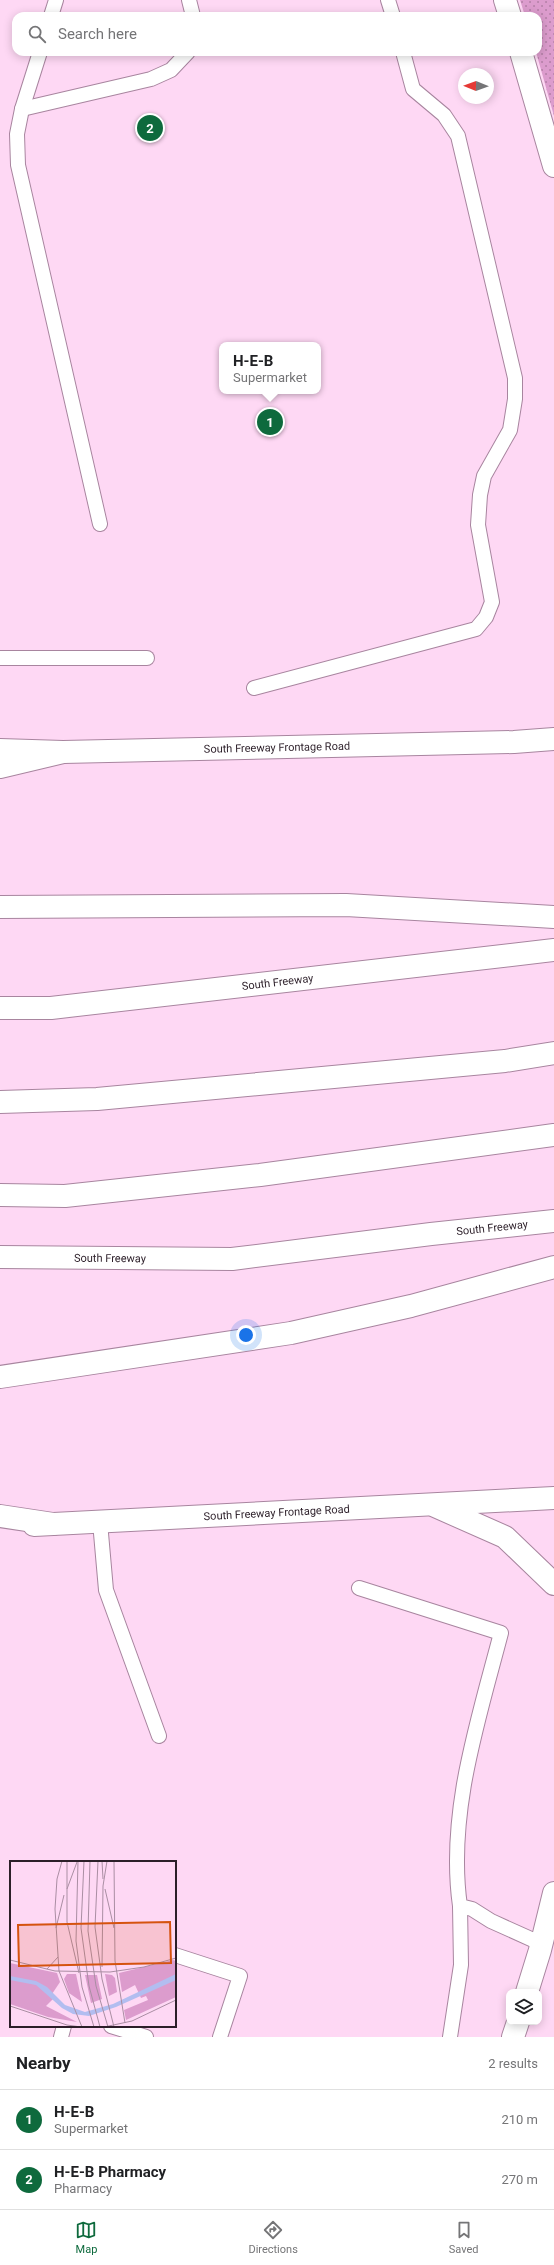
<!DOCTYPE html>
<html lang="en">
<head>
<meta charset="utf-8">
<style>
	:root { --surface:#fff; --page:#f6f6f6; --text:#202124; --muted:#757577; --line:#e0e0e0; --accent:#0e6a3d }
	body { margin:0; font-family:Roboto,sans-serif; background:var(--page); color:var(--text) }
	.controls { position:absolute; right:12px; bottom:12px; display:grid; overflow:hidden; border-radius:8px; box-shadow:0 2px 10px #0003 }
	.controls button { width:36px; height:36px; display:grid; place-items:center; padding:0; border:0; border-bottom:1px solid var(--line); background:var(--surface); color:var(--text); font:20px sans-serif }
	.compass { position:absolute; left:458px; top:68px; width:36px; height:36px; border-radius:50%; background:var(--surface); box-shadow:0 2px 10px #0003; rotate:271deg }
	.you { position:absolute; left:246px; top:1335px; width:14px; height:14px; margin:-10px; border:3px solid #fff; border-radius:50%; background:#1a73e8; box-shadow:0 0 0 6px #1a73e833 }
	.badge { display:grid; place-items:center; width:26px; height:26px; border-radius:50%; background:var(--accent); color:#fff; font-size:13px; font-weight:700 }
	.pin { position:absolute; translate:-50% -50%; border:2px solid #fff; box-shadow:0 1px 4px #0006 }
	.popup { position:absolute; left:219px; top:342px; width:102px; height:52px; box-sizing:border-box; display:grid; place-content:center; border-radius:8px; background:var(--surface); filter:drop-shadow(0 1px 3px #0005); font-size:13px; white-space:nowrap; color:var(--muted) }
	.popup b { font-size:15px; color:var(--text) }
	.popup::after { content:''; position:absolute; left:50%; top:100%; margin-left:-8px; border:8px solid transparent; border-top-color:var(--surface) }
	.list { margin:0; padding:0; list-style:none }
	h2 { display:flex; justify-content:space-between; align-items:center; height:52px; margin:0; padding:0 16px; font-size:17px }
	h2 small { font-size:13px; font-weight:400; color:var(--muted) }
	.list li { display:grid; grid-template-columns:26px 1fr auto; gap:12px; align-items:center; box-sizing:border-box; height:60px; padding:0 16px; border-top:1px solid var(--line) }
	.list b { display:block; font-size:15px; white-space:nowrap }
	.list p { margin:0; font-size:13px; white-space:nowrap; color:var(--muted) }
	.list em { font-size:13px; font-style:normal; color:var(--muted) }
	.icon { flex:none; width:22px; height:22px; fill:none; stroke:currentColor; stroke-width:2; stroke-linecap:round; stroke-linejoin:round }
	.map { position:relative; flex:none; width:554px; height:2037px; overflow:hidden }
	.search { position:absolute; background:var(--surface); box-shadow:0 2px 10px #0003; left:12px; right:12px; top:12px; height:44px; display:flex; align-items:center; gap:10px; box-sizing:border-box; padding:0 14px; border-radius:12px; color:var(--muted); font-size:15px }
	.sheet { height:172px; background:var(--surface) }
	nav { display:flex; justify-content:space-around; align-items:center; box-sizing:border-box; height:56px; border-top:1px solid var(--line); background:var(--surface); font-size:11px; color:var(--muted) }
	nav a { display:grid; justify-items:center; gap:2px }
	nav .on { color:var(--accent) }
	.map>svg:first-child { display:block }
	.green { fill:url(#green-dots) }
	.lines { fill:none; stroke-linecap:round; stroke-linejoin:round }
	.lane-casing { stroke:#a8859f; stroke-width:16 }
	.secondary-casing { stroke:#a8859f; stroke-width:24 }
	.highway-casing { stroke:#a8859f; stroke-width:24 }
	.lane { stroke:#fff; stroke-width:14 }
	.secondary { stroke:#fff; stroke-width:22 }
	.highway { stroke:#fff; stroke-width:22 }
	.labels { text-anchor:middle; stroke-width:3.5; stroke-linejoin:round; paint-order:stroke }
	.street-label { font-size:11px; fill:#2c1f29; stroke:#fff }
	.inset-road { fill:none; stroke:#aa8ea3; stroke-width:1 }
	.view { fill:#d5530f; fill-opacity:0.15; stroke:#d5530f; stroke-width:2 }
	.inset-edge { fill:none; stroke:#2c1f29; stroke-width:2 }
</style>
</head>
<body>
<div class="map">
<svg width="554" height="2037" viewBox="0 0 554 2037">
	<defs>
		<pattern id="green-dots" width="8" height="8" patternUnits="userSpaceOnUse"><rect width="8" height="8" fill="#dc9ccd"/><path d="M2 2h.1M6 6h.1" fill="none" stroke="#b37fa6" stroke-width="1.8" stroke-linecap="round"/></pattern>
	</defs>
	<rect width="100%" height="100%" fill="#fed8f4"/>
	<path class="green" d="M520,0h34v116l-18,-64h2v-36h-13z"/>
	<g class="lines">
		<g class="lane-casing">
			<g id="lane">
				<path d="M189,0l4,16"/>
				<path d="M388,0l5,16"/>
				<path d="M51,16l5,-16"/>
				<path d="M40,52l-18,57 -5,25 1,31 82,359"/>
				<path d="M22,109l129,-30 20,-9 17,-18"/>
				<path d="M0,658h147"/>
				<path d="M254,688l222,-59 10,-12 6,-15 -14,-77 2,-30 4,-19 26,-46 5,-31v-21l-57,-242 -14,-21 -31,-26 -10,-37"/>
				<path d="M100,1522l6,68 53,146"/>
				<path d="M359,1588l142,45c-23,88 -54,181 -41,273l12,3 19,12 51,23"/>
				<path d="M175,1955l65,21 -20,61"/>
				<path d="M111,2026l35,11"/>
				<path d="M61,2037l3,-11"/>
				<path d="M450,2037l11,-72 -1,-59"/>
			</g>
		</g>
		<g class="secondary-casing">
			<g id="secondary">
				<path d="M505,0l5,16"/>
				<path d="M521,52l33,114"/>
				<path id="s1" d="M0,750l63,2 451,-10 40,-3"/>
				<path d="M435,1506l70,31 49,47"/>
				<path id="s2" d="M34,1525l520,-27"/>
				<path d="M527,1992l13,-42 14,-57"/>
				<path d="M513,2037l5,-15"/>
			</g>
		</g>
		<g class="highway-casing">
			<g id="highway">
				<path d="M0,767l63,-15"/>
				<path d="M0,907l346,-2 208,12"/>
				<path id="s3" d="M0,1008h51l503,-58"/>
				<path d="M0,1102l97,-3 408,-38 49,-8"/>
				<path d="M0,1195l65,1 195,-21 294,-40"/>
				<path id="s4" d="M0,1257l232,2 199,-25 123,-13"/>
				<path d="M0,1377l291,-44 120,-27 143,-39"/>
				<path d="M0,1516l53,8"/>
			</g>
		</g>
		<use href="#lane" class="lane"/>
		<use href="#secondary" class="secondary"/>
		<use href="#highway" class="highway"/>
	</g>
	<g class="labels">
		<g class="street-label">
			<text dy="4" stroke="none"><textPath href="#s1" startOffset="277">South Freeway Frontage Road</textPath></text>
			<text dy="4" stroke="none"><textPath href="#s3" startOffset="279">South Freeway</textPath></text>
			<text dy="4" stroke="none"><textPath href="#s4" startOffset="494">South Freeway</textPath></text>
			<text dy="4" stroke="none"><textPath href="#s4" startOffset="110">South Freeway</textPath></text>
			<text dy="4" stroke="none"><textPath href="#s2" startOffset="243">South Freeway Frontage Road</textPath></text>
		</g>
	</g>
	<g transform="translate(10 1861)">
		<rect width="166" height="166" fill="#fed8f4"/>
		<path d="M163,99l3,1v36l-50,23 -2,-10 24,-10 -2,-4 -5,2 -6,-13 -13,7 -3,-19zM0,102l47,10 3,9 -8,12 2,4 -8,8 31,16 -29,-5 -38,-13zM57,113h9l6,28 -13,-9 -5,-14zM95,113l7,1 3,3 2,14 -8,4zM75,114h12l5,24 -11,4z" fill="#dc9ccd"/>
		<path d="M166,113v6l-60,27 -27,9 -16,-2 -11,-6 -26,-23 -26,-5v-4l26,5 11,6 18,18 20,7 28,-8z" fill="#b2bdf0"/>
		<path class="inset-road" d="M52,0l-5,18 -2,30 4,62 23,56M57,0v61l12,51M68,0l-2,80 6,46 12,40M74,0l-3,67 8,58 11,41M80,0l-2,70 8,55 12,41M88,0l-3,66 7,52 12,48M92,0l1,18M104,0l1,100 10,62M57,28l10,-27M95,28l9,39M46,67l8,-33M0,99l45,11 55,1 34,-5 32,-9M92,106l1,-81 4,-25M37,108l11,-12M0,145l57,19 14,2M94,166l28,-6 44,-21"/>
		<path class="view" d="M160,61l1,41 -152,3 -1,-41z"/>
		<rect width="166" height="166" class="inset-edge"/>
	</g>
</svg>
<div class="controls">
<button><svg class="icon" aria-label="layers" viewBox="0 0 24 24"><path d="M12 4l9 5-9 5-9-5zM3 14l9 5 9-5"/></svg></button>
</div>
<svg class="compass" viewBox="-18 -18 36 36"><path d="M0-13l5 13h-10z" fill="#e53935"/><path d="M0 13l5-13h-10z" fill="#757577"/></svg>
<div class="you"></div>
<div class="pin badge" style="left:270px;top:422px">1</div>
<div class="popup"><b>H-E-B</b>Supermarket</div>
<div class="pin badge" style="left:150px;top:128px">2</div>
<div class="search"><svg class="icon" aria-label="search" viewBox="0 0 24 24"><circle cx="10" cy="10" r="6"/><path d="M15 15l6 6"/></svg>Search here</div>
</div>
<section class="sheet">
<h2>Nearby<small>2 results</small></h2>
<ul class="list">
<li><span class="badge">1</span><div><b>H-E-B</b><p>Supermarket</p></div><em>210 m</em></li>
<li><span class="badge">2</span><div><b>H-E-B Pharmacy</b><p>Pharmacy</p></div><em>270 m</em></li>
</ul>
</section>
<nav>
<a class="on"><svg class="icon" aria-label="map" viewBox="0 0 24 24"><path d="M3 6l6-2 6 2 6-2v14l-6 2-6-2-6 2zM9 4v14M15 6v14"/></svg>Map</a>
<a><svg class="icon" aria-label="directions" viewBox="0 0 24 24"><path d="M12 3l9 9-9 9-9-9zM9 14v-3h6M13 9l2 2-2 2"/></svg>Directions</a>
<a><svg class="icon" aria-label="saved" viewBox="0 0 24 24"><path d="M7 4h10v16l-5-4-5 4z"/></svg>Saved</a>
</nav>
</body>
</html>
